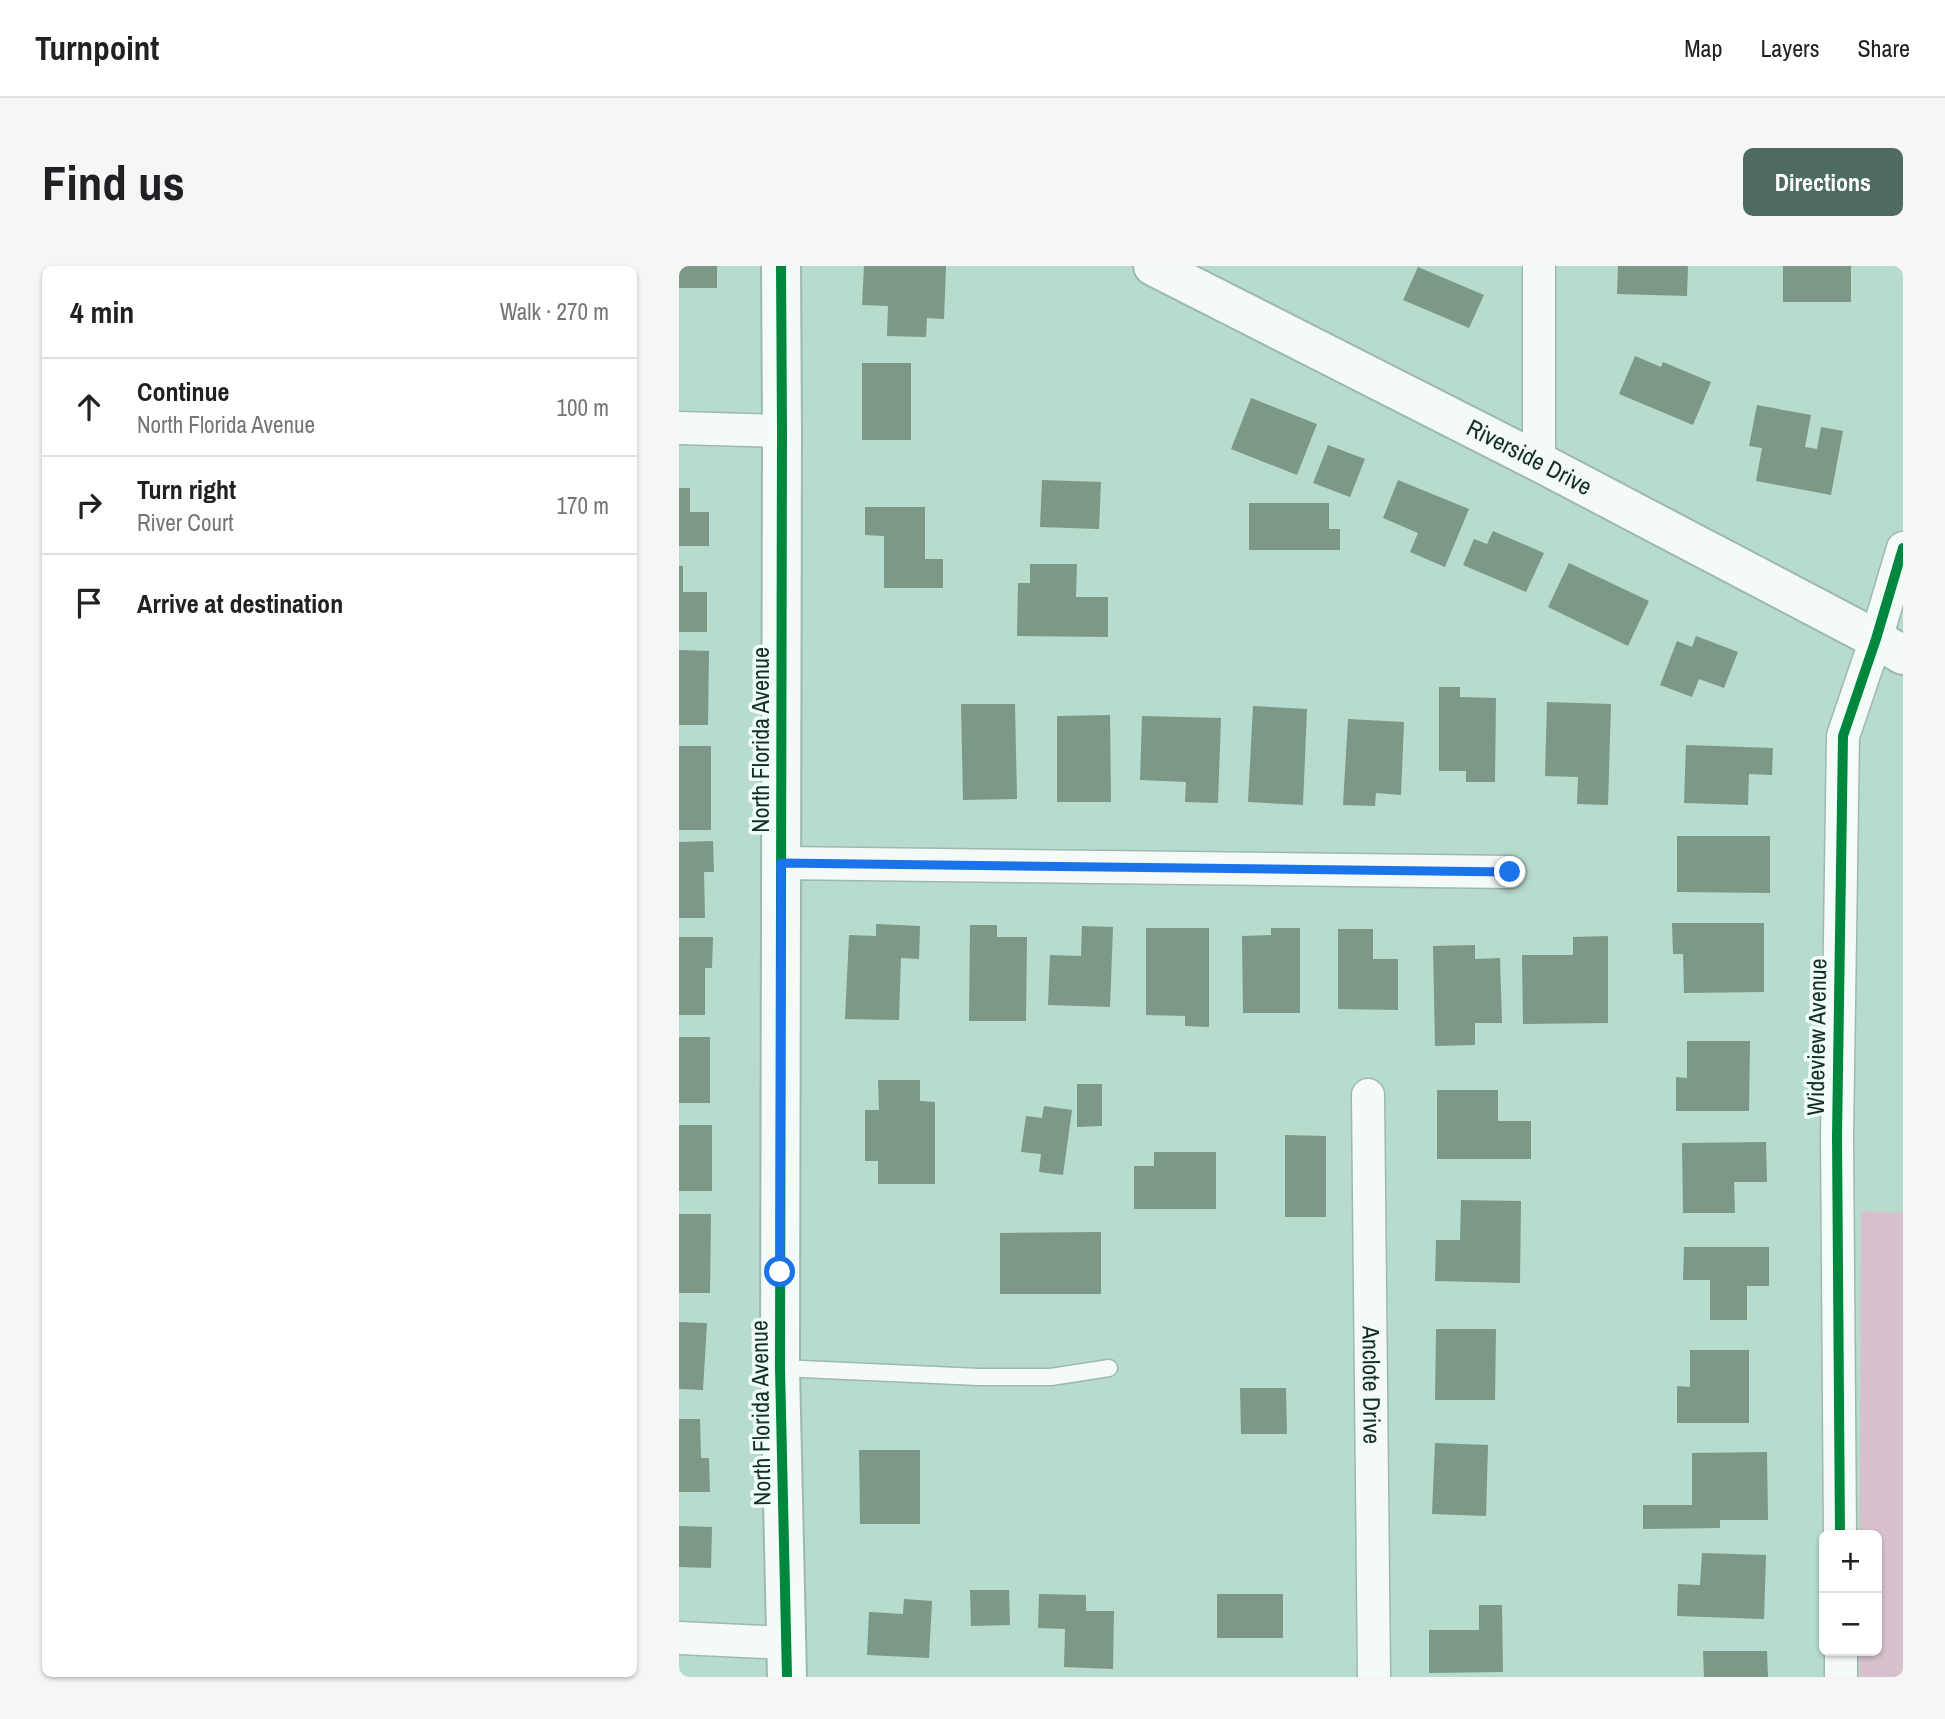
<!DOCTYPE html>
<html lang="en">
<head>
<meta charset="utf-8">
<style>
	:root { --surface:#fff; --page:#f6f6f6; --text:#202124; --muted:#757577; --line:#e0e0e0; --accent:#4d6b5f }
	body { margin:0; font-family:"Archivo Narrow",sans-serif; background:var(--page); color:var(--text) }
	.controls { position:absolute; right:21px; bottom:21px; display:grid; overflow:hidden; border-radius:10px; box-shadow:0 2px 5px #0004 }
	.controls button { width:63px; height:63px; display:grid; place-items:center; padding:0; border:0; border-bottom:2px solid var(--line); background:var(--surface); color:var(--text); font:35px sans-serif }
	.stop { position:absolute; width:21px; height:21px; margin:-16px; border:5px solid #1a73e8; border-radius:50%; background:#fff }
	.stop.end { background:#1a73e8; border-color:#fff; box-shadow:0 2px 7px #0008 }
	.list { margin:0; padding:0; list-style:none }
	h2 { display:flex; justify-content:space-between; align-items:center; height:91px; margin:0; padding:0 28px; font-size:30px }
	h2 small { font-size:23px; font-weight:400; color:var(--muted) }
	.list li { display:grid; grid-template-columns:46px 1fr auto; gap:21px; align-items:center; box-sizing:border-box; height:98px; padding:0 28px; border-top:2px solid var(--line) }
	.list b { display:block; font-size:26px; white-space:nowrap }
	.list p { margin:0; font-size:23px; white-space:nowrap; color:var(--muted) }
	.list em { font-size:23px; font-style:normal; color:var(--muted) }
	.icon { flex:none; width:38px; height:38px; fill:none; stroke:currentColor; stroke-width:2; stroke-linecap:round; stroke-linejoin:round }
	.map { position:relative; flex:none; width:1224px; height:1411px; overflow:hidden; border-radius:10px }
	header { display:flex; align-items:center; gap:42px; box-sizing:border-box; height:98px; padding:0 35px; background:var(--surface); border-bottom:2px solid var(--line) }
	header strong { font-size:33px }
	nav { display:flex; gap:38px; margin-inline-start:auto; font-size:24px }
	.intro { display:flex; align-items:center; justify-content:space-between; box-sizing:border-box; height:168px; padding:0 42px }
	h1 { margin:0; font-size:49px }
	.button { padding:18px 32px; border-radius:10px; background:var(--accent); color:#fff; font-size:24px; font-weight:700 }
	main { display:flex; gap:42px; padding:0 42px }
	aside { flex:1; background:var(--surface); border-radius:10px; box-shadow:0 2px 5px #0004 }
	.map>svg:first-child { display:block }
	.green { fill:#d8c0ce }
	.building { fill:#7c9887 }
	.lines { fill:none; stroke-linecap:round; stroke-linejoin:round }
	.service-casing { stroke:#9db9ad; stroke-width:19 }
	.minor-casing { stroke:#9db9ad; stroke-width:35 }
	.tertiary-casing { stroke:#9db9ad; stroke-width:42 }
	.service { stroke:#f4faf7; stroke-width:16 }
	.minor { stroke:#f4faf7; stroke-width:32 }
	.tertiary { stroke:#f4faf7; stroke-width:38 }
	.cycleway-casing { stroke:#f1fef8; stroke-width:15 }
	.cycleway { stroke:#00873e; stroke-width:10 }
	.route { stroke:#1a73e8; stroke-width:9 }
	.labels { text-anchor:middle; stroke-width:7; stroke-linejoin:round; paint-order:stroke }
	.street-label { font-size:24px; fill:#142f25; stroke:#f1fef8 }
</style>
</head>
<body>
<header>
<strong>Turnpoint</strong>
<nav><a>Map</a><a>Layers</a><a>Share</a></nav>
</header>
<div class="intro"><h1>Find us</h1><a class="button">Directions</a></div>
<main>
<aside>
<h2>4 min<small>Walk · 270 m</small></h2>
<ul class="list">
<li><svg class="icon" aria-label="ahead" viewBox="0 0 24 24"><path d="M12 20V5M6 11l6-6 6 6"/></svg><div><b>Continue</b><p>North Florida Avenue</p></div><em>100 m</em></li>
<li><svg class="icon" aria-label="right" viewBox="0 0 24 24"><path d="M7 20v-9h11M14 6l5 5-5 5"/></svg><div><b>Turn right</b><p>River Court</p></div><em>170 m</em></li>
<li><svg class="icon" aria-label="arrive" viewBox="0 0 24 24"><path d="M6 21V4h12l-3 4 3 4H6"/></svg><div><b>Arrive at destination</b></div></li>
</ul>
</aside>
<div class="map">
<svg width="1224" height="1411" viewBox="0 0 1224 1411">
	<rect width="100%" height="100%" fill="#b7dbcc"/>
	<path class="green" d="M1182,945l42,2v464h-43l-1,-26h18v-116h-17z"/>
	<g class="building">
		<rect x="0" y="0" width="38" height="22"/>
		<path d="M185,0h82l-2,53 -17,-1 -1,19 -39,-1 1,-30 -26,-1z"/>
		<path d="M939,0h70l-1,30 -70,-2z"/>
		<rect x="1104" y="0" width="68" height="36"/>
		<path d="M739,1l66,28 -15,33 -66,-28z"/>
		<path d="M956,90l26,11 2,-5 48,20 -18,43 -74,-31z"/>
		<rect x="183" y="97" width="49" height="77"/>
		<path d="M572,132l66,26 -20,51 -66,-26z"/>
		<path d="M1078,139l54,10 -6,32 12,2 4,-22 22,4 -12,64 -75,-14 6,-33 -13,-2z"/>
		<path d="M649,179l37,14 -15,38 -37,-14z"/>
		<path d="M363,214l59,2 -2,47 -59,-2z"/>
		<path d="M719,214l71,29 -24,58 -35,-15 8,-19 -35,-15z"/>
		<path d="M0,222h11v24h19v34h-30z"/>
		<path d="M570,237h80v26h11v21h-91z"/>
		<path d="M186,241h60v52h18v29h-59v-52l-19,-1z"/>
		<path d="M814,265l51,22 -18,39 -63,-27 11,-26 13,5z"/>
		<path d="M890,297l80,38 -21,45 -80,-39z"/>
		<path d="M351,298h47l-1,33h32v40l-91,-1 1,-53h12z"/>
		<path d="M0,300h4v26h24v40h-28z"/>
		<path d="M1017,370l42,16 -14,36 -25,-9 -7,18 -32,-12 17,-44 15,6z"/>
		<path d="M0,384l30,1 -1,74h-29z"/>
		<path d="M760,421h21v10l36,1 -1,84h-29v-11h-27z"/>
		<path d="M868,436l64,2 -3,101 -31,-1 1,-27 -33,-1z"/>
		<path d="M282,438h54l2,95 -54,1z"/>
		<path d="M574,440l54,3 -4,96 -55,-3z"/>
		<path d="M431,449l1,87h-54v-86z"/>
		<path d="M463,450l79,2 -3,85 -33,-1 1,-20 -46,-2z"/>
		<path d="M669,453l56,3 -3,73 -25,-2 -1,13 -32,-1z"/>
		<path d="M1007,479l87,3 -1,27 -23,-1 -1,31 -64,-2z"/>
		<rect x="0" y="480" width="32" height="84"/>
		<path d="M998,570h93v57l-93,-1z"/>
		<path d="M34,575l1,31h-10l1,46h-26v-76z"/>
		<path d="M993,657h92v69l-80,1 -1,-39h-10z"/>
		<path d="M197,658l44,2 -1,33 -18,-1 -2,62 -54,-1 4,-84 27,1z"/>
		<path d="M291,659h27v12h30l-1,84h-57z"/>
		<path d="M403,660l31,1 -3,80 -62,-2 2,-50 31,1z"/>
		<path d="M467,662h63v99l-24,-1v-10l-39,-1z"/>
		<path d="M592,662h29v85h-57l-1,-77 29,-1z"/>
		<path d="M659,663h35v30h25v51l-60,-1z"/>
		<path d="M929,670v87l-85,1 -1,-69h51v-18z"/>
		<path d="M0,671h34l-1,31h-7v47h-26z"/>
		<path d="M796,679v14l25,-1 2,65h-27v22l-40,1 -2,-100z"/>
		<rect x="0" y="771" width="31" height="66"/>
		<path d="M1008,775h63l-1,70h-73v-34l11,1z"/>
		<path d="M199,814h42v21l15,1v82h-57v-23h-13v-51h14z"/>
		<path d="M398,818h25v42l-25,1z"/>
		<path d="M758,824h61v31h33v38h-94z"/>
		<path d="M365,840l28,4 -9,65 -24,-3 2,-18 -20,-2 5,-36 16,2z"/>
		<rect x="0" y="859" width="33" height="66"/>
		<path d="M606,869l41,1v81h-41z"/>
		<path d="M1087,876l1,40h-33l1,31h-52l-1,-70z"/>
		<path d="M475,886h62v57h-82v-43h20z"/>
		<path d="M782,934l60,1 -1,82 -85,-2 1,-41h24z"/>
		<path d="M0,948h32l-1,79h-31z"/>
		<path d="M422,966v62h-101v-61z"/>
		<path d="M1005,981h85v39h-22v34h-37v-40h-27z"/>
		<path d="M0,1056l28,1 -4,67 -24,-1z"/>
		<path d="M757,1063h60l-1,71h-60z"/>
		<path d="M1011,1084h59v73h-72v-37l13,1z"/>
		<path d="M561,1122h46l1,46h-46z"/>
		<path d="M0,1153h21l1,39h8l1,34h-31z"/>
		<path d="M756,1177l53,2 -2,71 -54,-2z"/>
		<path d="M180,1184h61v74h-60z"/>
		<path d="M1088,1186l1,68h-48v8l-77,1v-24h49v-52z"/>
		<path d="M0,1260l33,1 -1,41 -32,-1z"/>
		<path d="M1023,1287l64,2 -2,64 -87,-3 1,-32 22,1z"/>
		<path d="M291,1324h39l1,35 -39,1z"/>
		<path d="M360,1328l47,1v16h28l-1,58 -49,-2 1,-38 -27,-1z"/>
		<rect x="538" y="1328" width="66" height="44"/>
		<path d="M225,1333l28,2 -3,57 -62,-3 2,-43 34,2z"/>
		<path d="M800,1339h23l1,67 -74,1v-43h50z"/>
		<path d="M1024,1385h64l1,26h-64z"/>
	</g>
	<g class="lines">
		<g class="service-casing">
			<path id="service" d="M101,1102l199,9h72l58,-9"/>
		</g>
		<g class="minor-casing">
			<g id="minor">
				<path d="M0,162l103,3"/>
				<path d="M860,196v-196"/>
				<path d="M102,597l729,9"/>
				<path id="s1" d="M689,829l6,582"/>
				<path d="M1161,1269l-3,-398 6,-401 33,-97 27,-91"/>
				<path d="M0,1372l108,5"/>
				<path d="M1162,1385v26"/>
			</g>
		</g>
		<g class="tertiary-casing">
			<g id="tertiary">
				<path d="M102,0l1,165 -2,937 7,309"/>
				<path id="s2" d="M474,0l386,196 337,177 27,16"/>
			</g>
		</g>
		<use href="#service" class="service"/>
		<use href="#minor" class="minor"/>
		<use href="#tertiary" class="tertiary"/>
		<g class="cycleway-casing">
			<g id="cycleway">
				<path d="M102,0l1,165 -2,937 7,309"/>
				<path d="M1161,1269l-3,-398 6,-401 33,-97 27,-91"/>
			</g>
		</g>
		<use href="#cycleway" class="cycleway"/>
	</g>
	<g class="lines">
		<path class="route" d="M101,1006l1,-409 729,9"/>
	</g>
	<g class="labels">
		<g class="street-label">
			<text dy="8" stroke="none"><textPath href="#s2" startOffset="422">Riverside Drive</textPath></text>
			<text transform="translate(82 474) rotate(-90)" y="8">North Florida Avenue</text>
			<text transform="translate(1138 771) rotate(-89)" y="8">Wideview Avenue</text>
			<text dy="8" stroke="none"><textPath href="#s1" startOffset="290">Anclote Drive</textPath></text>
			<text transform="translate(82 1147) rotate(-91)" y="8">North Florida Avenue</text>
		</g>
	</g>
</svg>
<div class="controls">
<button>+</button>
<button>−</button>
</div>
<div class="stop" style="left:101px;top:1006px"></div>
<div class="stop end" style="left:831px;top:606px"></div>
</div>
</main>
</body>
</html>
